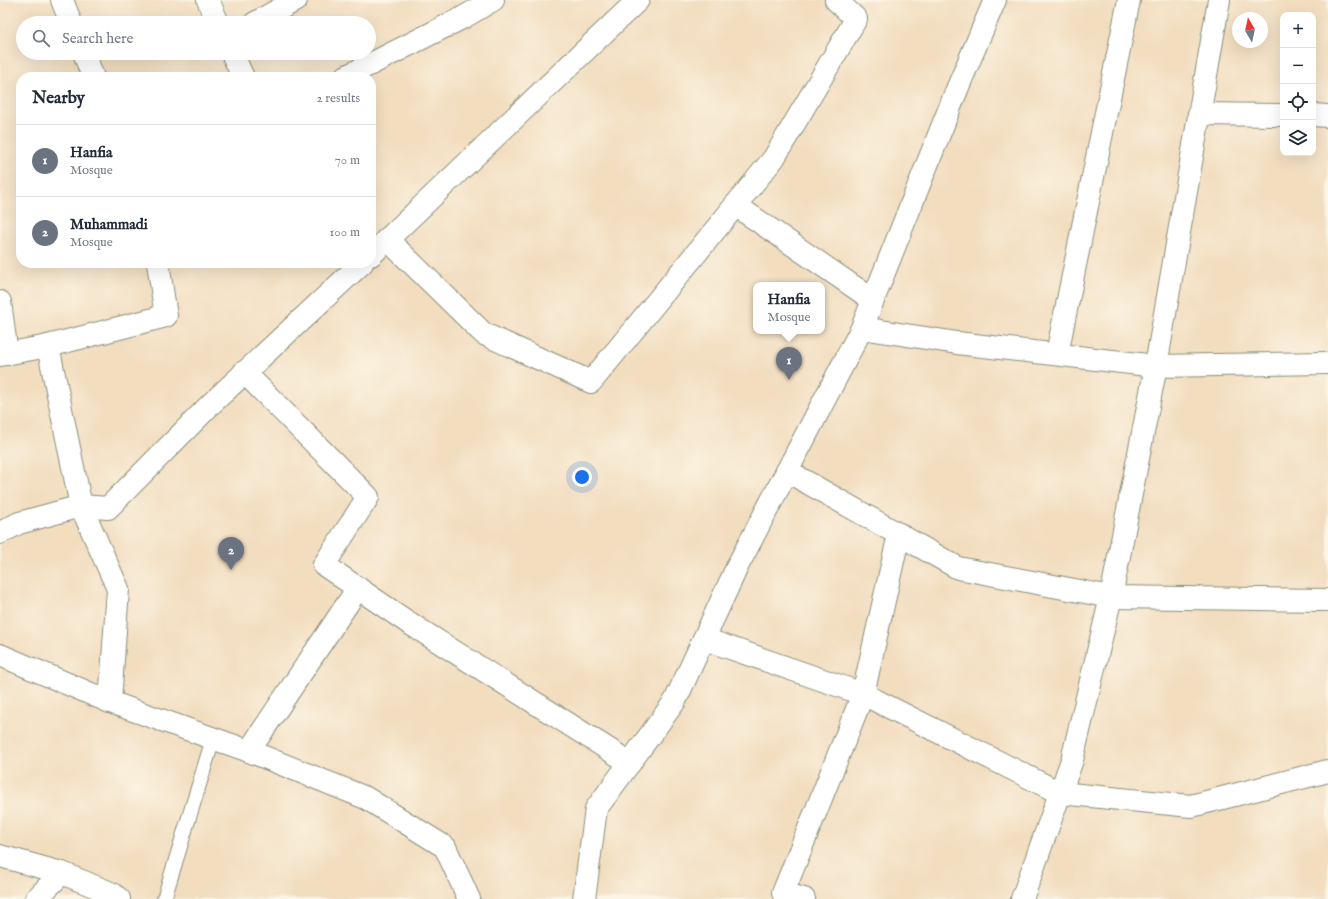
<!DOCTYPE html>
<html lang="en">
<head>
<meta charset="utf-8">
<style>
	:root { --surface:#fff; --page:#f2f2f3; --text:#1f2937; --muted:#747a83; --line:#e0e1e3; --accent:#7c3aed }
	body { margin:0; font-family:"IM FELL English",serif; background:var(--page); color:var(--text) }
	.controls { position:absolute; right:12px; top:12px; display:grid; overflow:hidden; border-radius:8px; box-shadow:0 4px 16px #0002 }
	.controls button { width:36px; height:36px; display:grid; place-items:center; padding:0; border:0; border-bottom:1px solid var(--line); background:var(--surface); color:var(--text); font:20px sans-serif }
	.compass { position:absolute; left:1232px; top:12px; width:36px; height:36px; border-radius:50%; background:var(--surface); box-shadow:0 4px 16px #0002; rotate:351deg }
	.you { position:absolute; left:582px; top:477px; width:14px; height:14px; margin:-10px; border:3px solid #fff; border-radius:50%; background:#1a73e8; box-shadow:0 0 0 6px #1a73e833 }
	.badge { display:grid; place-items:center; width:26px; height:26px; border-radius:50%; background:var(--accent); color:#fff; font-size:13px; font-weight:700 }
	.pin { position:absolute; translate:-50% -33px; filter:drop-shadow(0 1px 2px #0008) }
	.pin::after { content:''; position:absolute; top:21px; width:14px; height:12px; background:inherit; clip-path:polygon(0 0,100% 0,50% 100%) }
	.popup { position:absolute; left:753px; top:282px; width:72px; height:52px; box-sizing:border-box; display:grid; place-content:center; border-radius:8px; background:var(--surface); filter:drop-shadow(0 1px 3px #0005); font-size:13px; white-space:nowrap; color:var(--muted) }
	.popup b { font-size:15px; color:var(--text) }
	.popup::after { content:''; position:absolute; left:50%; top:100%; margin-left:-8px; border:8px solid transparent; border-top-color:var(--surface) }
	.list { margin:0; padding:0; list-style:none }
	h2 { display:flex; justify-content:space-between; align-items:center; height:52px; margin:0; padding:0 16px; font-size:17px }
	h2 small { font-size:13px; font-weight:400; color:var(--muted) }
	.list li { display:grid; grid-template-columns:26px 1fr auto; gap:12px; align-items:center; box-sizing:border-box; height:72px; padding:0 16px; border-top:1px solid var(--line) }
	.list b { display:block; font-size:15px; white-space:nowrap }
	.list p { margin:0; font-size:13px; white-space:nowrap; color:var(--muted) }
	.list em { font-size:13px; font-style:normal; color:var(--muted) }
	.icon { flex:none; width:22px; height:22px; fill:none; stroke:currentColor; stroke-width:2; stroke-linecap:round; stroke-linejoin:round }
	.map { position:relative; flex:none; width:1328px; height:899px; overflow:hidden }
	.search { position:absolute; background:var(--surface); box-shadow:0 4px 16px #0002; left:16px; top:16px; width:360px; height:44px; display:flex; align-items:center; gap:10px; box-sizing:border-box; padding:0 14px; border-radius:22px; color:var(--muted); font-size:15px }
	.panel { position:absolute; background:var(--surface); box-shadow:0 4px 16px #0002; left:16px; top:72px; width:360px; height:196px; border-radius:16px }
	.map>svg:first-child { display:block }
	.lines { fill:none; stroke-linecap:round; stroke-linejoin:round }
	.service-casing { stroke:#888d7a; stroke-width:16 }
	.minor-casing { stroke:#888d7a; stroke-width:24 }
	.tertiary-casing { stroke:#888d7a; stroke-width:24 }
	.service { stroke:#fff; stroke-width:14 }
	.minor { stroke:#fff; stroke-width:22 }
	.tertiary { stroke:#fff; stroke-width:22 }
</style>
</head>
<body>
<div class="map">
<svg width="1328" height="899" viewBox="0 0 1328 899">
	<rect width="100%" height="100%" fill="#fcf5e5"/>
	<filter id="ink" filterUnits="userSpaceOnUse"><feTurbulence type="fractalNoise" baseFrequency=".025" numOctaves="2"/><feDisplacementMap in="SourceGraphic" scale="8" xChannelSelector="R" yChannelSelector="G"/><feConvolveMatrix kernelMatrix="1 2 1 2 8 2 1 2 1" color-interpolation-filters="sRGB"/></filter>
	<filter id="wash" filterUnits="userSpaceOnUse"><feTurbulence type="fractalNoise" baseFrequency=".012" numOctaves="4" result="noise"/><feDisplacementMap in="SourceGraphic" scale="16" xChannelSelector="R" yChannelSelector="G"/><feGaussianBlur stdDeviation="0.9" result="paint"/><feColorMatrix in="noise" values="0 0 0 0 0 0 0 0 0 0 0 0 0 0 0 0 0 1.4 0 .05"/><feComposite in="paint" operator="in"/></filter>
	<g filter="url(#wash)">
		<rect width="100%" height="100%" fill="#f2ddbf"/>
	</g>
	<g filter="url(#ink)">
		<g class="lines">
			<g class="service-casing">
				<path id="service" d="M164,899l49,-160"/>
			</g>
			<g class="minor-casing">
				<g id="minor">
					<path d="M62,0l9,23"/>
					<path d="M208,0l10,23"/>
					<path d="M255,23l41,-23"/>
					<path d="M84,53l9,24"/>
					<path d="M232,53l11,24"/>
					<path d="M345,77l119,-60 29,-17"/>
					<path d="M1199,114l84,1"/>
					<path d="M1313,115l15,1"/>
					<path d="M735,205l138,95"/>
					<path d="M387,239l97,95 107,48 183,-224 82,-139 -20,-19"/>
					<path d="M371,255l267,-255"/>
					<path d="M0,302l7,52"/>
					<path d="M862,328l95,15 199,23 172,-3"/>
					<path d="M48,346l33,160 37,83 -8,113"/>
					<path d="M1057,354l72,-354"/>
					<path d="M0,355l48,-9 118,-30 -8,-53"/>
					<path d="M244,372l124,125 -44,68 82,56 224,142"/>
					<path d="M787,471l171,97 153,29 217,3"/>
					<path d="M0,533l19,-10 62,-17 27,2 103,-104 151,-141"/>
					<path d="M704,639l159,55 197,99 131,13 137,-35"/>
					<path d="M249,751l109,-163"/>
					<path d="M36,899l26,-26"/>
					<path d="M584,899l12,-90 79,-108 63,-136 124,-237 96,-241 37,-87"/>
					<path d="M804,899l-21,-6 80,-199 36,-160"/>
					<path d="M1022,899l50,-139 39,-163 45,-231 63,-366"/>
				</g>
			</g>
			<g class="tertiary-casing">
				<g id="tertiary">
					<path d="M0,655l110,47 139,49 117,47 79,49 24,52"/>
					<path d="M0,856l62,17 51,21 6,5"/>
				</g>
			</g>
			<use href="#service" class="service"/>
			<use href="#minor" class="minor"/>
			<use href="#tertiary" class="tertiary"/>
		</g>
	</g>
</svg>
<div class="controls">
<button>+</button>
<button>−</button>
<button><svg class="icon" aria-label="locate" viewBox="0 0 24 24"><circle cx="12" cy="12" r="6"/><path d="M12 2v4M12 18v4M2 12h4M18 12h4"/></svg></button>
<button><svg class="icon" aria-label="layers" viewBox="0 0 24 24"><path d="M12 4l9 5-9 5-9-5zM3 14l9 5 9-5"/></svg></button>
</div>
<svg class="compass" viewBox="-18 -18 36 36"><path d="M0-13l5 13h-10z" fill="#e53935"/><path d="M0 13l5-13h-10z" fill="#747a83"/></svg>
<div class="you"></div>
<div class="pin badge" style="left:789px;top:380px;background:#6b7280">1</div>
<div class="popup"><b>Hanfia</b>Mosque</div>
<div class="pin badge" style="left:231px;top:570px;background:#6b7280">2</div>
<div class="search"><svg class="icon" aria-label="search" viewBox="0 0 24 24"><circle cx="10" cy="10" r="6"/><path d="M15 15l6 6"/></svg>Search here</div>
<section class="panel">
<h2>Nearby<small>2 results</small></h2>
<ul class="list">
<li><span class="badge" style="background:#6b7280">1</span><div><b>Hanfia</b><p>Mosque</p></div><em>70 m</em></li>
<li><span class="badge" style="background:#6b7280">2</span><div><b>Muhammadi</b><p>Mosque</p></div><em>100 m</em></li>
</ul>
</section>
</div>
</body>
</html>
